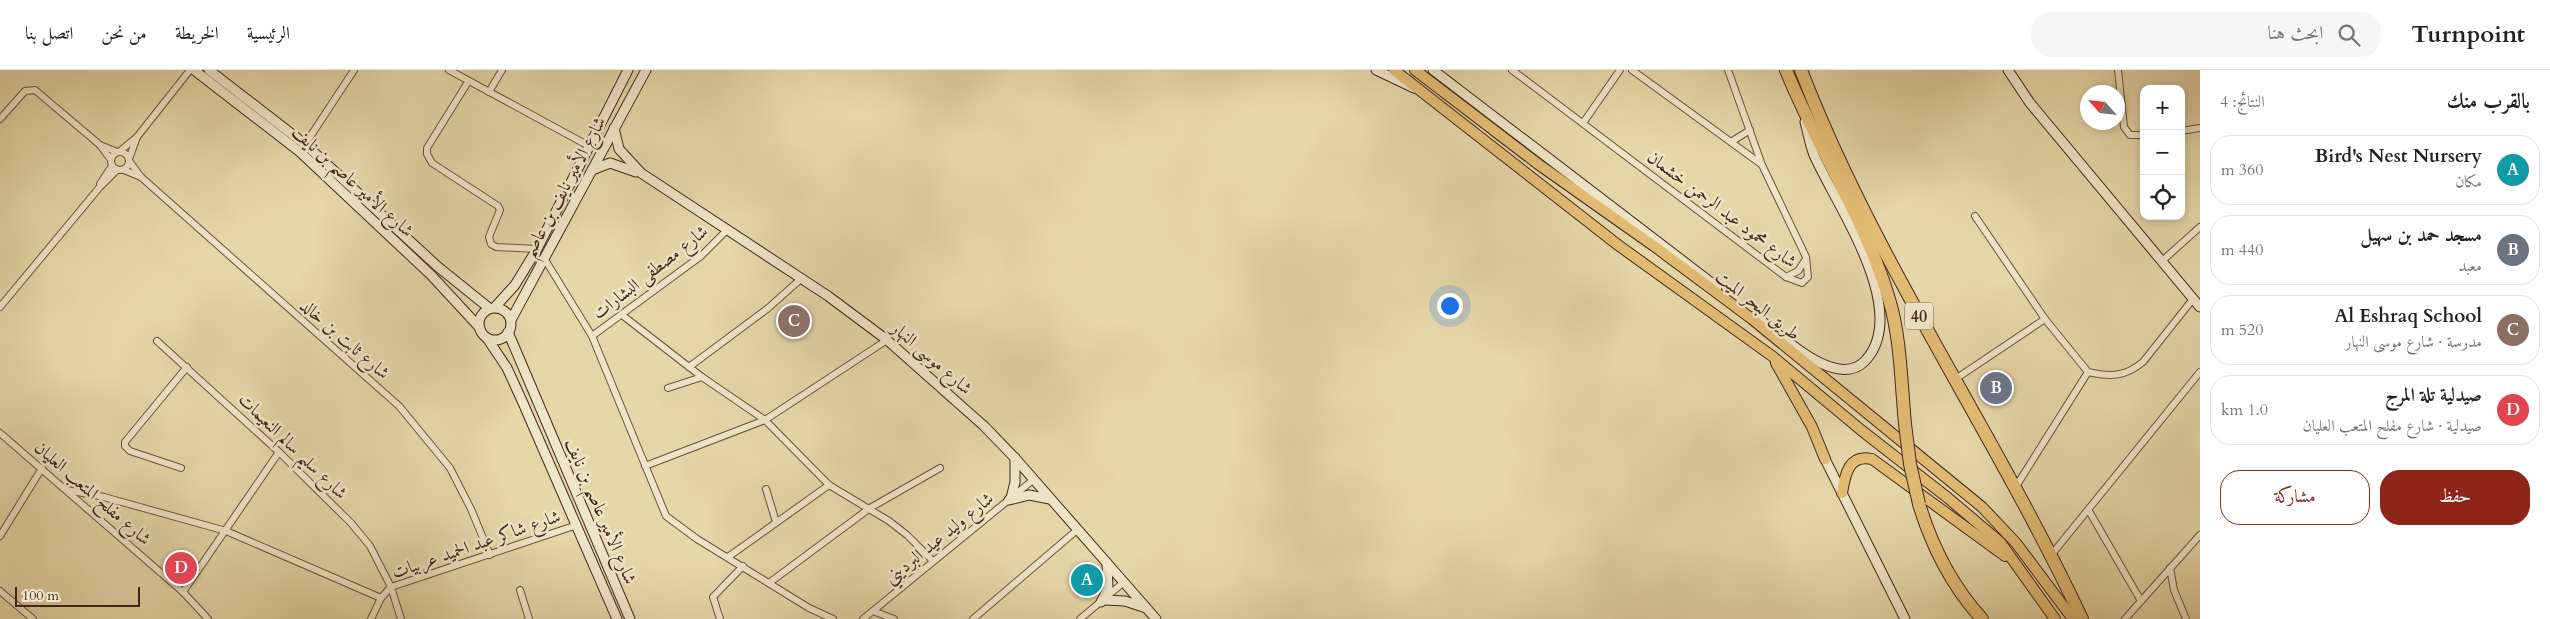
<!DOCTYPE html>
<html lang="ar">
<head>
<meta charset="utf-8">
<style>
	:root { --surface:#fff; --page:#f6f6f6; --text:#222; --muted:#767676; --line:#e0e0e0; --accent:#8f2418 }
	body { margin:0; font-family:Cardo,Amiri,serif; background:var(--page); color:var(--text); direction:rtl }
	.controls { position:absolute; right:15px; top:15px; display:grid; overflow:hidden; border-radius:10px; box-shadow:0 2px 8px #0003 }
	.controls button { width:45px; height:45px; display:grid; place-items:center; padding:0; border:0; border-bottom:1px solid var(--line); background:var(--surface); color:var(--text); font:25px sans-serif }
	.compass { position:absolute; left:2080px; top:15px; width:45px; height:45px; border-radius:50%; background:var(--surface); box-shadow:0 2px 8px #0003; rotate:297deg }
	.scale { position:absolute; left:15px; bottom:12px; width:125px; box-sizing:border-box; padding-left:5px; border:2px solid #43261b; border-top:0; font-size:14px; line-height:18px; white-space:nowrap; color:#43261b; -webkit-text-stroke:4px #efe5c7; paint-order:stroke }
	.you { position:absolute; left:1449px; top:235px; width:18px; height:18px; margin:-12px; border:4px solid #fff; border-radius:50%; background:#1a73e8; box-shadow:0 0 0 8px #1a73e833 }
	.badge { display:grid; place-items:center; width:32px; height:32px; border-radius:50%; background:var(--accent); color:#fff; font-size:16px; font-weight:700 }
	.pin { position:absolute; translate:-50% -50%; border:2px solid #fff; box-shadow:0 1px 5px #0006 }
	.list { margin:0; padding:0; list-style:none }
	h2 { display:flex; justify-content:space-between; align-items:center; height:65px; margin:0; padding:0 20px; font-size:21px }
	h2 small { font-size:16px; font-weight:400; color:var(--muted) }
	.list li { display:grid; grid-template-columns:32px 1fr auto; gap:15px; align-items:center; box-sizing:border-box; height:70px; margin:0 10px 10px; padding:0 10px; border:1px solid var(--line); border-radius:20px }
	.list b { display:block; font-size:19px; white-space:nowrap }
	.list p { margin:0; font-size:16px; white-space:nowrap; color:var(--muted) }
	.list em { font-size:16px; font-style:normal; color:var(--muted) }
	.actions { display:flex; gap:10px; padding:15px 20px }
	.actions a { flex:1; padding:11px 0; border:1px solid var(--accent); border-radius:20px; text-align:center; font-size:18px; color:var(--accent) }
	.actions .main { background:var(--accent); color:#fff }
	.icon { flex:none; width:28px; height:28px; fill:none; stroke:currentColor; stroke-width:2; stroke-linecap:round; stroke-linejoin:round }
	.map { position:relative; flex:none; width:2200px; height:549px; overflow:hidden; direction:ltr }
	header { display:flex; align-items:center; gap:30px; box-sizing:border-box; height:70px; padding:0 25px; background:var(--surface); border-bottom:1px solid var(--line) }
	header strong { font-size:24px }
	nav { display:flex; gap:28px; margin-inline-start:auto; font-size:18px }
	.search { width:350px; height:45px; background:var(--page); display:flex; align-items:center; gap:12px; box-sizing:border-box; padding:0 18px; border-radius:20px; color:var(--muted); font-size:19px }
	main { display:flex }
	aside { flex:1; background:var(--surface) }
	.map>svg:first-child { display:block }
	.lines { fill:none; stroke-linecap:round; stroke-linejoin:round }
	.street-casing { stroke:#6c523e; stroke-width:8 }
	.secondary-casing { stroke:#43261b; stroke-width:11 }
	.primary-casing { stroke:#43261b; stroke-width:12 }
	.highway-casing { stroke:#43261b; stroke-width:14 }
	.street { stroke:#efe5c7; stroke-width:6 }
	.secondary { stroke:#efe5c7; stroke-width:9 }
	.primary { stroke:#e3bc74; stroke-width:10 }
	.highway { stroke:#e3bc74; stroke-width:12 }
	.highway-bridge-casing { stroke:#43261b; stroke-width:14; stroke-linecap:butt }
	.highway-bridge { stroke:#e3bc74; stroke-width:12 }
	.labels { text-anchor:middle; stroke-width:5; stroke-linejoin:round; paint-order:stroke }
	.shield { fill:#efe5c7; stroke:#775f4f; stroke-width:1 }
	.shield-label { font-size:16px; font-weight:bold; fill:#43261b }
	.street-label { font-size:18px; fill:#43261b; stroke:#efe5c7 }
</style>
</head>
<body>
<header>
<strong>Turnpoint</strong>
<div class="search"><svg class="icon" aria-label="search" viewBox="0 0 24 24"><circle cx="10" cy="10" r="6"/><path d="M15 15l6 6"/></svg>ابحث هنا</div>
<nav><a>الرئيسية</a><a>الخريطة</a><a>من نحن</a><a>اتصل بنا</a></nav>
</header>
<main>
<aside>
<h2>بالقرب منك<small>النتائج: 4</small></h2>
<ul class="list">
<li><span class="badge" style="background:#0f9aa8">A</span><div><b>Bird's Nest Nursery</b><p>مكان</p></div><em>360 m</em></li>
<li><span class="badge" style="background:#6b7280">B</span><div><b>مسجد حمد بن سهيل</b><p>معبد</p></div><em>440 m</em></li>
<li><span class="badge" style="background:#8d6e63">C</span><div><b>Al Eshraq School</b><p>مدرسة · شارع موسى النهار</p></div><em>520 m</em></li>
<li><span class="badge" style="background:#e0444e">D</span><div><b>صيدلية تلة المرج</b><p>صيدلية · شارع مفلح المتعب العليان</p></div><em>1.0 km</em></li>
</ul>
<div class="actions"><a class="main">حفظ</a><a>مشاركة</a></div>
</aside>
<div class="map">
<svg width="2200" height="549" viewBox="0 0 2200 549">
	<rect width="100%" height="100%" fill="#e6d7a9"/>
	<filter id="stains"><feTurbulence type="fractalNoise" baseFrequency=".004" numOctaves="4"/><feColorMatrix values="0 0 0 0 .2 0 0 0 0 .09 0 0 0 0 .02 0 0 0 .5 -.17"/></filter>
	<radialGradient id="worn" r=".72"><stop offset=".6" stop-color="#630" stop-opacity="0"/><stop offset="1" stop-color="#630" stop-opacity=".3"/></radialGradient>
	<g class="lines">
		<g class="street-casing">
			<g id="street">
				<path d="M449,0l140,76"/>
				<path d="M1512,0l274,207 16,6 6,-6 -2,-20 -44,-92 -34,-95"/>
				<path d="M1632,0l129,94"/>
				<path d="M2118,0l6,57 6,8h14"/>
				<path d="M468,12l-41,66v6l5,9 66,43 2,4 -11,27 2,7 5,3 41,2"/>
				<path d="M489,22l13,-22"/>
				<path d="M0,49l25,-28 10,-1 65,55 11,15"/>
				<path d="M1583,53l37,-53"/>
				<path d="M2181,61l19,-3"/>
				<path d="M1731,72l19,-12"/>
				<path d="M100,75l17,7"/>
				<path d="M304,76l50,-76"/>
				<path d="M120,81l17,-14 53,-67"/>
				<circle cx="120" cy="91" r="9"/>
				<path d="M129,89l8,-22"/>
				<path d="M130,92l11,15 258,229 51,62 21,41 19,46"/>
				<path d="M124,100l17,7"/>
				<path d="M100,114l12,-18"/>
				<path d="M1975,146l70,103 43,53c22,5 37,5 55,-10l50,-63"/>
				<path d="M544,188l48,78 74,180 31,23 112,69 24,11"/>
				<path d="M2162,191l38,-34"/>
				<path d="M1786,207l12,-6 8,-12"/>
				<path d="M0,237l99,-119 18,-18"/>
				<path d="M622,245l80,62 63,43 64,65 60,36 18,14 26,26"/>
				<path d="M592,266l109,-80 25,-25"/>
				<path d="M157,271l122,111 72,71 19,23 21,41 10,32"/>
				<path d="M689,297l78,-58 35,-31"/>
				<path d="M1954,310l91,-61"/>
				<path d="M668,318l34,-11"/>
				<path d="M0,363l183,159 25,27"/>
				<path d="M645,396l120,-46 122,-80"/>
				<path d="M181,398l-51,-17 -5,-5v-4l62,-75"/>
				<path d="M2015,418l73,-116"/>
				<path d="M766,419l10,33"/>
				<path d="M67,420l37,7 122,34 155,67"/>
				<path d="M2089,441l52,90"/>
				<path d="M0,466l42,-68"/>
				<path d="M2052,484l148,-182"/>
				<path d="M728,487l101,-72"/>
				<path d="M2170,498l4,22 12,29"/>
				<path d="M769,513l101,-75 70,-40"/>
				<path d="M520,520l9,29"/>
				<path d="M0,521l33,28"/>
				<path d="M183,522l96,-140"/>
				<path d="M873,541l21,8"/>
				<path d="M371,549l10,-21 10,-11 186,-62"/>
				<path d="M720,549l-7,-22 30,-31"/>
				<path d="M863,549l170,-139"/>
				<path d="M973,549l104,-89"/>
				<path d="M1080,549l44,-37"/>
				<path d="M2125,549l75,-84"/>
			</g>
		</g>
		<g class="secondary-casing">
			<g id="secondary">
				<path d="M194,0l106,82 131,123 49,53"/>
				<path d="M209,0l97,75 131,121 52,42"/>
				<path d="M1376,0l38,18"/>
				<path d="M1433,0l284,217"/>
				<path d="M2008,0l22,33 170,204"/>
				<path d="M614,58l5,21 22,24 187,123 59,44 97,86 31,32 141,161"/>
				<path d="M592,100l18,-7 26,9"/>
				<path d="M495,237l20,-22 22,-36 91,-179"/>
				<circle cx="495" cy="254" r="16"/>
				<path d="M1755,246c24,17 81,75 110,45 47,-50 -29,-156 -51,-206 -4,-10 -6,-22 -9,-33"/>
				<path d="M511,250l135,-250"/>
				<path d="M508,262l122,287"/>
				<path d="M487,268l20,30 16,35 94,216"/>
				<path d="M1825,389l80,160"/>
				<path d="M1011,428l4,-16v-24"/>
				<path d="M1009,430l20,-5 21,4"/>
				<path d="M1104,530l21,1 21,7"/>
				<path d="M1101,532l7,-13 -1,-26"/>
			</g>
		</g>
		<g class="primary-casing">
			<g id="primary">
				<path d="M1394,0l224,175 154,111 89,74 87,68 52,44 55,77"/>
				<path d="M1415,0l123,94 116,82 98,73 230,188 34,36 57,76"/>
				<path d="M1776,293l36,64 13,32"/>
				<path d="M1842,423c3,-19 7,-39 30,-34l133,97"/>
			</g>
		</g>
		<g class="highway-casing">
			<g id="highway">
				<path d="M1786,0c31,78 79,148 103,229 12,40 12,84 16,125"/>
				<path d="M1801,0c74,192 194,363 281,549"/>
				<path d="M1919,434c13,43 33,82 63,115"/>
			</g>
		</g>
		<use href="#street" class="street"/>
		<use href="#secondary" class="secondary"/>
		<use href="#primary" class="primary"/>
		<use href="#highway" class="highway"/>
		<g class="highway-bridge-casing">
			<path id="highway-bridge" d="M1905,354l5,40 9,40"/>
		</g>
		<use href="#highway-bridge" class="highway-bridge"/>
	</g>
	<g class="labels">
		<rect class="shield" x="1905" y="232.5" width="28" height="27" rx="4"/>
		<g class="shield-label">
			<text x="1919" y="252">40</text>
		</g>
		<g class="street-label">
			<text transform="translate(353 111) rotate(42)" y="6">شارع الأمير عاصم بن نايف</text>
			<text transform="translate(564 117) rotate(-62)" y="6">شارع الأمير نايف بن عاصم</text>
			<text transform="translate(1722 139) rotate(37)" y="6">شارع محمود عبد الرحمن خشمان</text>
			<text transform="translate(650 202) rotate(-38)" y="6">شارع مصطفى البشارات</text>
			<text transform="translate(1758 235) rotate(38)" y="6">طريق البحر الميت</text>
			<text transform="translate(345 269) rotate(41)" y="6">شارع ثابت بن خالد</text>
			<text transform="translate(932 288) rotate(41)" y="6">شارع موسى النهار</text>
			<text transform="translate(293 376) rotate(44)" y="6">شارع سليم سالم النعيمات</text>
			<text transform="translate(93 423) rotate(41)" y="6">شارع مفلح المتعب العليان</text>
			<text transform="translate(601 441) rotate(67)" y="6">شارع الأمير عاصم بن نايف</text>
			<text transform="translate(939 468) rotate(-39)" y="6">شارع وليد عيد البرديني</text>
			<text transform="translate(476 474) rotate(-19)" y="6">شارع شاكر عبد الحميد عربيات</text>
		</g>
	</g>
	<rect width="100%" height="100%" filter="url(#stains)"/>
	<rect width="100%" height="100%" fill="url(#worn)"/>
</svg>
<div class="controls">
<button>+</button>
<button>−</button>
<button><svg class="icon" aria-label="locate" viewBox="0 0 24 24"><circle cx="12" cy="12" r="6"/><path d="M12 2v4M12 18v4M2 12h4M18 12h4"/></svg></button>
</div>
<svg class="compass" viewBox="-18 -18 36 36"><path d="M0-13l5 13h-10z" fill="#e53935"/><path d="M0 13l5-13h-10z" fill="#767676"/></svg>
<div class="scale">100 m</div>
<div class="you"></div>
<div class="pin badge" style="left:1087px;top:510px;background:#0f9aa8">A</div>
<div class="pin badge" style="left:1996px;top:318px;background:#6b7280">B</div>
<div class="pin badge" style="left:794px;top:251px;background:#8d6e63">C</div>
<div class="pin badge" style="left:181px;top:498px;background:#e0444e">D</div>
</div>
</main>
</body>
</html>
